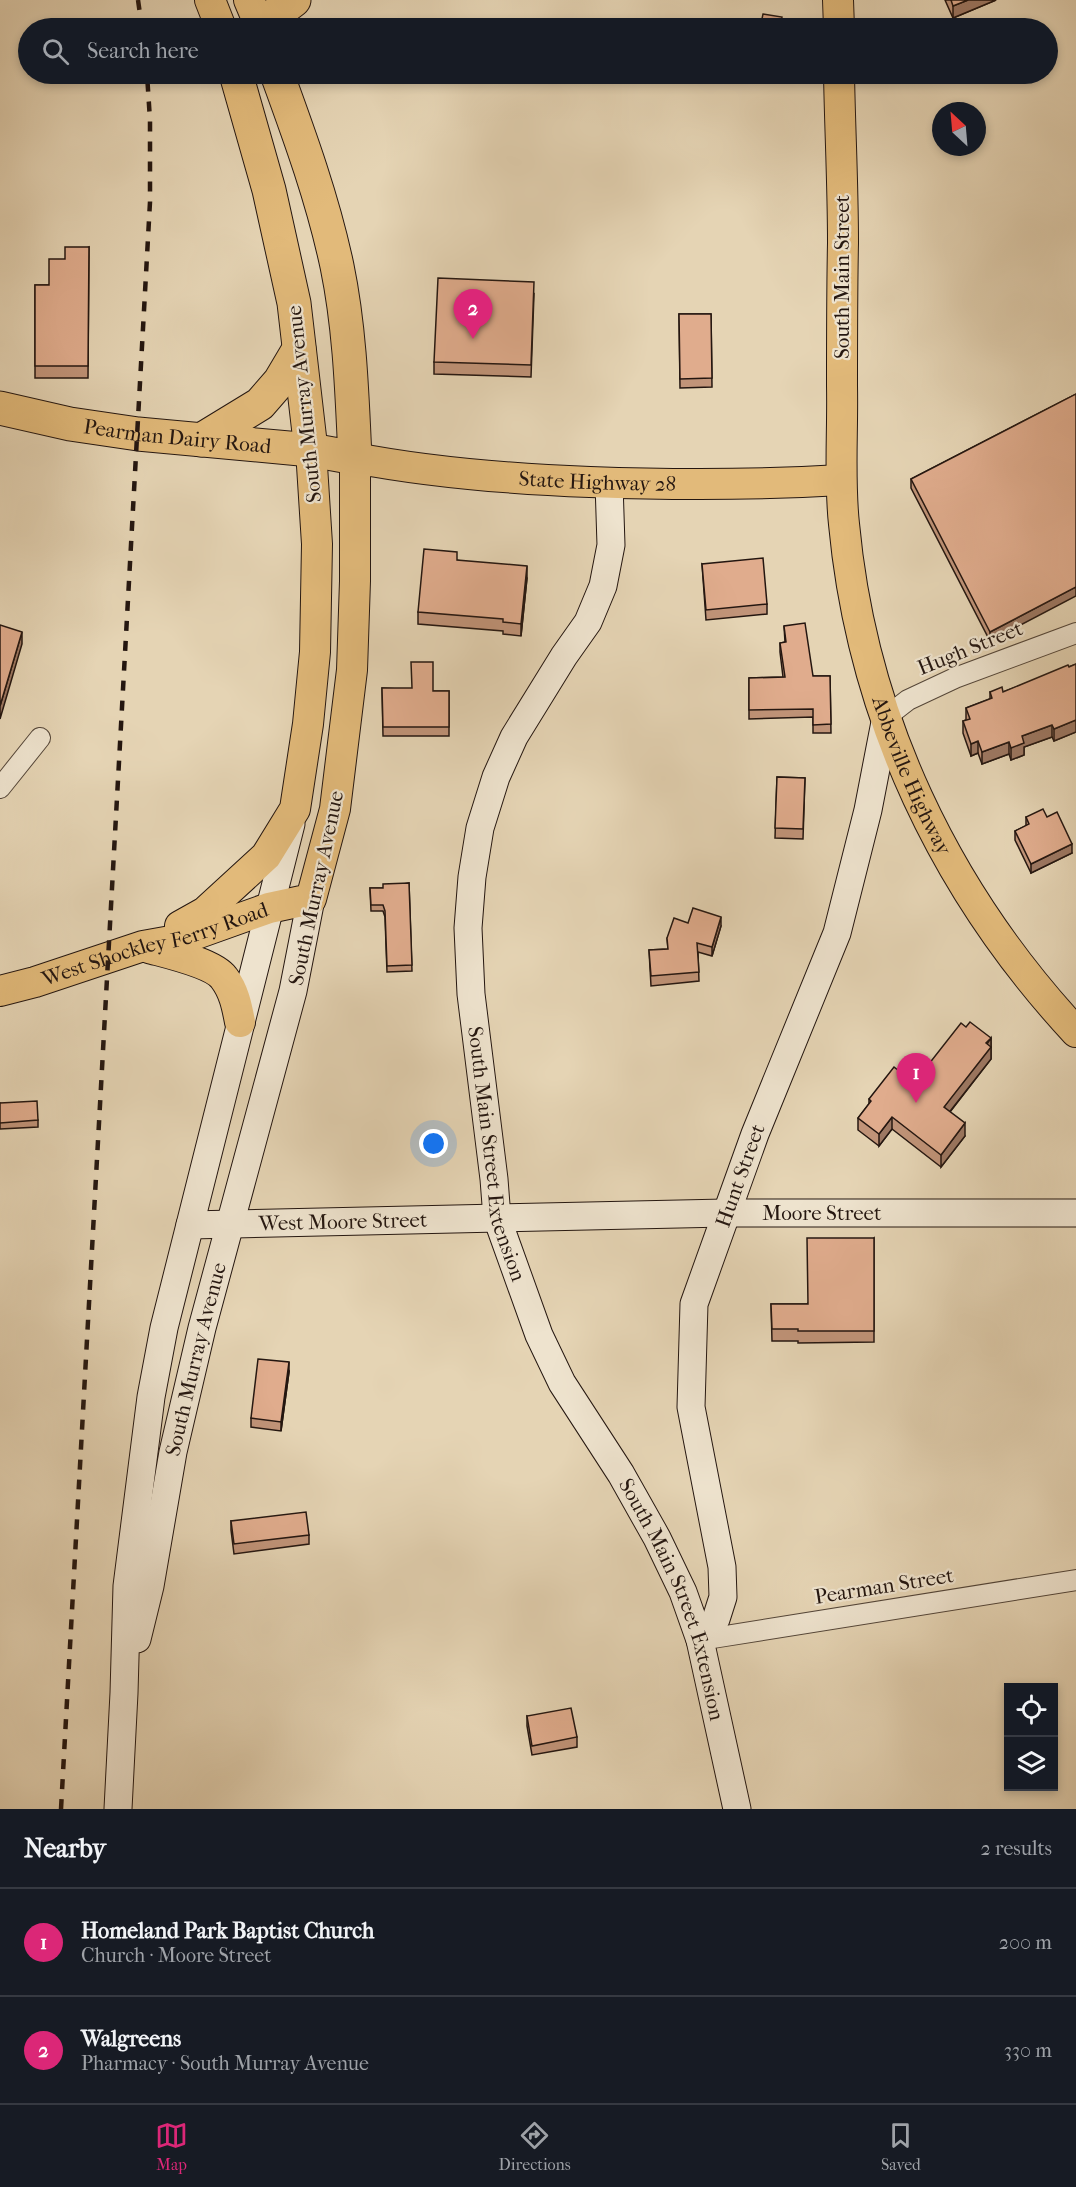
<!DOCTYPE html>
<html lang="en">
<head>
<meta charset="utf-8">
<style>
	:root { --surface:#171b24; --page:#242831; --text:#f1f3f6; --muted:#9ea1a6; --line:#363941; --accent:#db2777 }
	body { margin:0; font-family:"IM FELL French Canon",serif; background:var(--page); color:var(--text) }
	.controls { position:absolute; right:18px; bottom:18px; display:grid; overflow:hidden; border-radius:0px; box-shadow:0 3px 9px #0003 }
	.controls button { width:54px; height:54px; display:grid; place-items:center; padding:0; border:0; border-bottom:2px solid var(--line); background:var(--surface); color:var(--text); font:30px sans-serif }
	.compass { position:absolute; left:932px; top:102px; width:54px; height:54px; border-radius:50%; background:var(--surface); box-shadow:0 3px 9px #0003; rotate:334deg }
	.you { position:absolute; left:434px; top:1144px; width:21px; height:21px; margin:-15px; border:4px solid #fff; border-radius:50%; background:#1a73e8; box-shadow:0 0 0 9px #1a73e833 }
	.badge { display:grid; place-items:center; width:39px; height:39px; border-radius:50%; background:var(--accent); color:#fff; font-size:20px; font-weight:700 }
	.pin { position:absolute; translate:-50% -50px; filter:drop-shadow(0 2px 3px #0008) }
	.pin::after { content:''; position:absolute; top:32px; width:21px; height:18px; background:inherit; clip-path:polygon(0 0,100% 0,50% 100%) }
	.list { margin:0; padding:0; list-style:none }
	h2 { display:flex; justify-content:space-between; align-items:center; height:78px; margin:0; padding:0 24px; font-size:26px }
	h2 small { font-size:20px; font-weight:400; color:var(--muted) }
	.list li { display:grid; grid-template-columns:39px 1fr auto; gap:18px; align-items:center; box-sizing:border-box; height:108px; padding:0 24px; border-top:2px solid var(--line) }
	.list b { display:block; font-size:22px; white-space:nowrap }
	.list p { margin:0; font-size:20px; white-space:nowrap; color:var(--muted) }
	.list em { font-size:20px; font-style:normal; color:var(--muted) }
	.icon { flex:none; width:33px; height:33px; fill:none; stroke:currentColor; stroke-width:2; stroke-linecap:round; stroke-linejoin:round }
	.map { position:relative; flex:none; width:1076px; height:1809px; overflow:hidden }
	.search { position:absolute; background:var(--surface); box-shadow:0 3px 9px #0003; left:18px; right:18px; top:18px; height:66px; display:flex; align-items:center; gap:15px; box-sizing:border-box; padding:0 21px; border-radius:33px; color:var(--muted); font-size:22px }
	.sheet { height:294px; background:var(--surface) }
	nav { display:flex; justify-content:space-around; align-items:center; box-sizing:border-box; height:84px; border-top:2px solid var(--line); background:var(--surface); font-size:16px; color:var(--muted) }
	nav a { display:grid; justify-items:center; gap:3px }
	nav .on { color:var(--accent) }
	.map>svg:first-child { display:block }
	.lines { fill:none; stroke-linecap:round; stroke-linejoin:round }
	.street-casing { stroke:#544639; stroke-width:22 }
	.secondary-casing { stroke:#241610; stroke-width:29 }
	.primary-casing { stroke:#241610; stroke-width:32 }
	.highway-casing { stroke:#241610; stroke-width:35 }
	.street { stroke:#eee3ce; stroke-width:20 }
	.secondary { stroke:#eee3ce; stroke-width:27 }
	.primary { stroke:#e2ba7a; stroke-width:30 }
	.highway { stroke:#e2ba7a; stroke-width:33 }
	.rail { stroke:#241610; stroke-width:4.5; stroke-dasharray:10 10; stroke-linecap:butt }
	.wall { fill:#c19479; stroke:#241610; stroke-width:1.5 }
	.shaded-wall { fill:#9d7863; stroke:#241610; stroke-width:1.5 }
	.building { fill:#e0ac8d; stroke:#241610; stroke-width:1.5 }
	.labels { text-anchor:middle; stroke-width:4.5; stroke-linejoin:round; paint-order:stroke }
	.street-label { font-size:21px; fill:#241610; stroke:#eee3ce }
</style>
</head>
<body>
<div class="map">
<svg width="1076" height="1809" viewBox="0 0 1076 1809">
	<rect width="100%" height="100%" fill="#e5d4b4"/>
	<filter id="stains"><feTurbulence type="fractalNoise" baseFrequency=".00333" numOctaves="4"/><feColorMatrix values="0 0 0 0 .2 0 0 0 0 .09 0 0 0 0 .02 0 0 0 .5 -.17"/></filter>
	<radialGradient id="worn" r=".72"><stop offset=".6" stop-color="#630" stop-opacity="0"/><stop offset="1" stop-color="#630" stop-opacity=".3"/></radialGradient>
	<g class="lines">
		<g class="street-casing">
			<g id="street">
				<path d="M886,717l22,-17 47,-22 121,-45"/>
				<path d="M0,788l40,-50"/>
				<path d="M700,1640l376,-60"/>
			</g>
		</g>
		<g class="secondary-casing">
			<g id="secondary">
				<path id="s1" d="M609,483l2,62 -8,41 -15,36 -24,34 -50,81 -18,40 -16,51 -8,49 -4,51 3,66 23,185 3,39 42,117 23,48 59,91 36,64 26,54 17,48 37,169"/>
				<path id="s2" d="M190,1225l535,-12h350"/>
				<path id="s3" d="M137,1639l13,-53 23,-134 29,-124 91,-337 18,-92"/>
				<path id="s4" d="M700,1640l16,-21 7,-22 -1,-30 -31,-160 3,-103 61,-170 82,-201 31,-123 18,-93"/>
				<path d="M118,1809l6,-116 3,-107 24,-189 13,-69 127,-504"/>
			</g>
		</g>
		<g class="primary-casing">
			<g id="primary">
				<path d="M210,0l11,28"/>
				<path d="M249,0l11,26"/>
				<path d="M838,0l1,28"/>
				<path id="s5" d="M839,74c1,56 4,112 4,169 -1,47 -1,95 -1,143 1,46 -3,92 2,138 18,193 101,367 232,508"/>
				<path d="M180,926l25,-14 61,-56 29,-47 13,-85 7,-72 2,-108 -6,-94"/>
				<path d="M149,948c18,5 64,15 75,30 10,13 13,28 16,44"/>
				<path id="s6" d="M0,991l35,-9 108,-36 39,-7 87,-31 42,-9 24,-90 17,-139 3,-89v-123c78,15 156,21 235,24 84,3 168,3 251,-2"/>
			</g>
		</g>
		<g class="highway-casing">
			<g id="highway">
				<path d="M257,28l37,-28"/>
				<path d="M236,74l33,116 25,113 17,147"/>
				<path id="s7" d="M0,408l70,16 68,10 173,16 44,8c-3,-64 -5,-129 -18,-192 -14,-66 -37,-129 -60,-192"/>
				<path d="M201,440l59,-36 20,-23 19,-32"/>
			</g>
		</g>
		<use href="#street" class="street"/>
		<use href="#secondary" class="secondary"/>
		<use href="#primary" class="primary"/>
		<use href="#highway" class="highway"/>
		<g class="rail">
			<path d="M138,0l4,28"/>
			<path d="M61,1809l89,-1607v-82l-3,-46"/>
		</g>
	</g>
	<g class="wall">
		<path d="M945,0h51l-43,18z"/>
		<path d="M89,247l-1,131h-53v-93h14l16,-26z"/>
		<path d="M534,294l-3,83 -97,-3v-12z"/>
		<path d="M679,314h32l1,73 -32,1z"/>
		<path d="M1076,394l-86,247 -79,-153v-9z"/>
		<path d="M457,560l70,18 -6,58 -18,-2v-3l-85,-7v-12z"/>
		<path d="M702,564l65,40v10l-61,6z"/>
		<path d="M784,626l29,50h17l1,57h-18v-16l-64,2v-41l34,-1 -3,-25v-9l5,-1z"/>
		<path d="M1076,664v68l-22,9 -2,-4 -28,10v8l-13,5 -2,-6 -27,10 -4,-11 -7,3 -8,-23v-12l3,-1v-12l24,-9v-7h13z"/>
		<path d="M382,688l51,3h16v45h-66z"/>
		<path d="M777,777l28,1 -2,61 -28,-1z"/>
		<path d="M1026,817h21l25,36 -41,20 -16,-33v-9l11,-5z"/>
		<path d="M409,883l3,88 -25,1 -2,-55 -2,-6h-12l-1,-23h13z"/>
		<path d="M688,923l33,3 -9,30 -14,-4 1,29 -48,5 -2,-36 19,-1 -1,-11z"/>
		<path d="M966,1027l25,11v21l-41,53 15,24 -24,31 -49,-38 -13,17 -21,-16v-12l11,-14v-5l45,-16z"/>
		<path d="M0,1103l38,17v7l-38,2z"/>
		<path d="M874,1238v104l-76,1v-2h-26l-1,-37h36z"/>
		<path d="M289,1372l-8,59 -30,-4v-9z"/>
		<path d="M231,1521l78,14v9l-75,10 -3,-24z"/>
		<path d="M527,1716l50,21v10l-45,8 -5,-29z"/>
	</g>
	<g class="shaded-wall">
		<path d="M968,0h28l-43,18v-12z"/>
		<path d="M527,566v12l-6,58v-12z"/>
		<path d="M1076,587v9l-86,45v-9z"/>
		<path d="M22,632v12l-22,75v-13z"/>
		<path d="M1076,720v12l-22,9v-12z"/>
		<path d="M1052,725v12l-28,10v8l-13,5v-12l11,-12z"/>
		<path d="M978,741v12l-7,3v-12z"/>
		<path d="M1009,742v12l-27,10v-12z"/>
		<path d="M1072,844v9l-41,20v-9z"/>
		<path d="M721,917v9l-9,30v-9z"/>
		<path d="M991,1038v21l-47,60v-12z"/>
		<path d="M892,1117v12l-13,17v-12z"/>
		<path d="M965,1123v13l-24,31v-12z"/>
		<path d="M289,1362v10l-8,59v-9z"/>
	</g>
	<g class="building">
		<path d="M951,0h17l-15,6z"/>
		<path d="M763,14l19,3 -2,10 6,1h-26z"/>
		<path d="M65,247h24l-1,119h-53v-81h14v-26h16z"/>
		<path d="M438,278l96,4 -3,83 -97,-3z"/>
		<path d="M679,314h32l1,64 -32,1z"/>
		<path d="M1076,394v193l-86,45 -79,-153z"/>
		<path d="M424,549l33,3v8l70,6 -6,58 -18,-2v-3l-85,-7z"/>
		<path d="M763,558l4,46 -61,6 -4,-46z"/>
		<path d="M805,623l8,53h17l1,48 -18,1v-16l-64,1v-32l36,-1 -5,-34 6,-1 -2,-16z"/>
		<path d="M0,625l22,7 -22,74z"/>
		<path d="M411,662h22v29h16v36h-66l-1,-39h30z"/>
		<path d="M1076,664v56l-22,9 -2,-4 -30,11 2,7 -13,5 -2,-6 -27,10 -4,-11 -7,3 -8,-23 7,-2 -4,-11 26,-10 -2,-6 12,-5 1,5 65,-27 1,2z"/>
		<path d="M777,777l28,1 -2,51 -28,-1z"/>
		<path d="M1043,809l4,8 10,-5 15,32 -41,20 -16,-33 14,-7 -3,-7z"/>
		<path d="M409,883l3,82 -25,1 -2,-55 -2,-6h-12l-1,-17h13v-4z"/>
		<path d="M693,908l28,9 -9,30 -15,-4 2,29 -48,4 -2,-26 19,-1 -1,-11 7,-20 14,5z"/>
		<path d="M970,1022l21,16 -5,5 5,4 -47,60 21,16 -24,32 -49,-38 -13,17 -21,-16 13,-17 -2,-2 25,-32 20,16 47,-60 5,4z"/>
		<path d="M37,1101l1,19 -38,3v-20z"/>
		<path d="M807,1238h67v93h-76v-2h-26l-1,-25h37z"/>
		<path d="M258,1359l31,3 -8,60 -30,-4z"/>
		<path d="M306,1512l3,23 -75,9 -3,-23z"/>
		<path d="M571,1708l6,29 -45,9 -5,-30z"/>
	</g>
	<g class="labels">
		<g class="street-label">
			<text transform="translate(842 277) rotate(-90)" y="7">South Main Street</text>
			<text transform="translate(304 404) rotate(-96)" y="7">South Murray Avenue</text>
			<text dy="7" stroke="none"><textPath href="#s7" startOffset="180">Pearman Dairy Road</textPath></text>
			<text dy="7" stroke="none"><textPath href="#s6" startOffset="1014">State Highway 28</textPath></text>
			<text transform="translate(970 648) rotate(-22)" y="7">Hugh Street</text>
			<text dy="7" stroke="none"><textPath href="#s5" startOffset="712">Abbeville Highway</textPath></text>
			<text transform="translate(316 888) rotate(-78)" y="7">South Murray Avenue</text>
			<text dy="7" stroke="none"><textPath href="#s6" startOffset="162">West Shockley Ferry Road</textPath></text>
			<text dy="7" stroke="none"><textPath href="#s1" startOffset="706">South Main Street Extension</textPath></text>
			<text dy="7" stroke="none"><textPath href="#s4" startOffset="482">Hunt Street</textPath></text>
			<text dy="7" stroke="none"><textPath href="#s2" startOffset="632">Moore Street</textPath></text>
			<text dy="7" stroke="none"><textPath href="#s2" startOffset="153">West Moore Street</textPath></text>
			<text dy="7" stroke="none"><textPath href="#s3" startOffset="286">South Murray Avenue</textPath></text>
			<text transform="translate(884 1586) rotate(-9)" y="7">Pearman Street</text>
			<text dy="7" stroke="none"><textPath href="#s1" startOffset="1192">South Main Street Extension</textPath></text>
		</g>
	</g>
	<rect width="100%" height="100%" filter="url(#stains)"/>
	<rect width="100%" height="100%" fill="url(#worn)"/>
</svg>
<div class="controls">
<button><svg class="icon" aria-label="locate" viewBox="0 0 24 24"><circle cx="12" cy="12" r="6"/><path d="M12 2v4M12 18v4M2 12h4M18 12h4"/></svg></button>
<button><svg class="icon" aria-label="layers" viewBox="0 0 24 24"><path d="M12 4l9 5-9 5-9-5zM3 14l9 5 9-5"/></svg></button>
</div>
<svg class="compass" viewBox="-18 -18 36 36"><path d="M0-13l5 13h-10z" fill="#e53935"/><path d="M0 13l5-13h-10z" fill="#9ea1a6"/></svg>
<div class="you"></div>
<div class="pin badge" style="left:916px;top:1103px">1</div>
<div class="pin badge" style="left:473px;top:339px">2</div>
<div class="search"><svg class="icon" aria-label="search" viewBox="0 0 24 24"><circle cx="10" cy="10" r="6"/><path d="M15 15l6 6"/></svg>Search here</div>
</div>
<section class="sheet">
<h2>Nearby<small>2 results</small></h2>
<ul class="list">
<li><span class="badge">1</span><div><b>Homeland Park Baptist Church</b><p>Church · Moore Street</p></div><em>200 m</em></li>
<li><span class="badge">2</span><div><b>Walgreens</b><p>Pharmacy · South Murray Avenue</p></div><em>330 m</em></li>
</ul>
</section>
<nav>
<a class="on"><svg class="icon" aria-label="map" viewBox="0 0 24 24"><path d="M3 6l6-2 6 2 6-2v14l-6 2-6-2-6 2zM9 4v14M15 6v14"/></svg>Map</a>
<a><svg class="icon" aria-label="directions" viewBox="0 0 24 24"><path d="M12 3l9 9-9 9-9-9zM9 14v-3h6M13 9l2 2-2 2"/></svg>Directions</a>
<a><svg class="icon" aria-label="saved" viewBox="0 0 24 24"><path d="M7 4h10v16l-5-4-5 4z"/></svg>Saved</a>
</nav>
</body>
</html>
